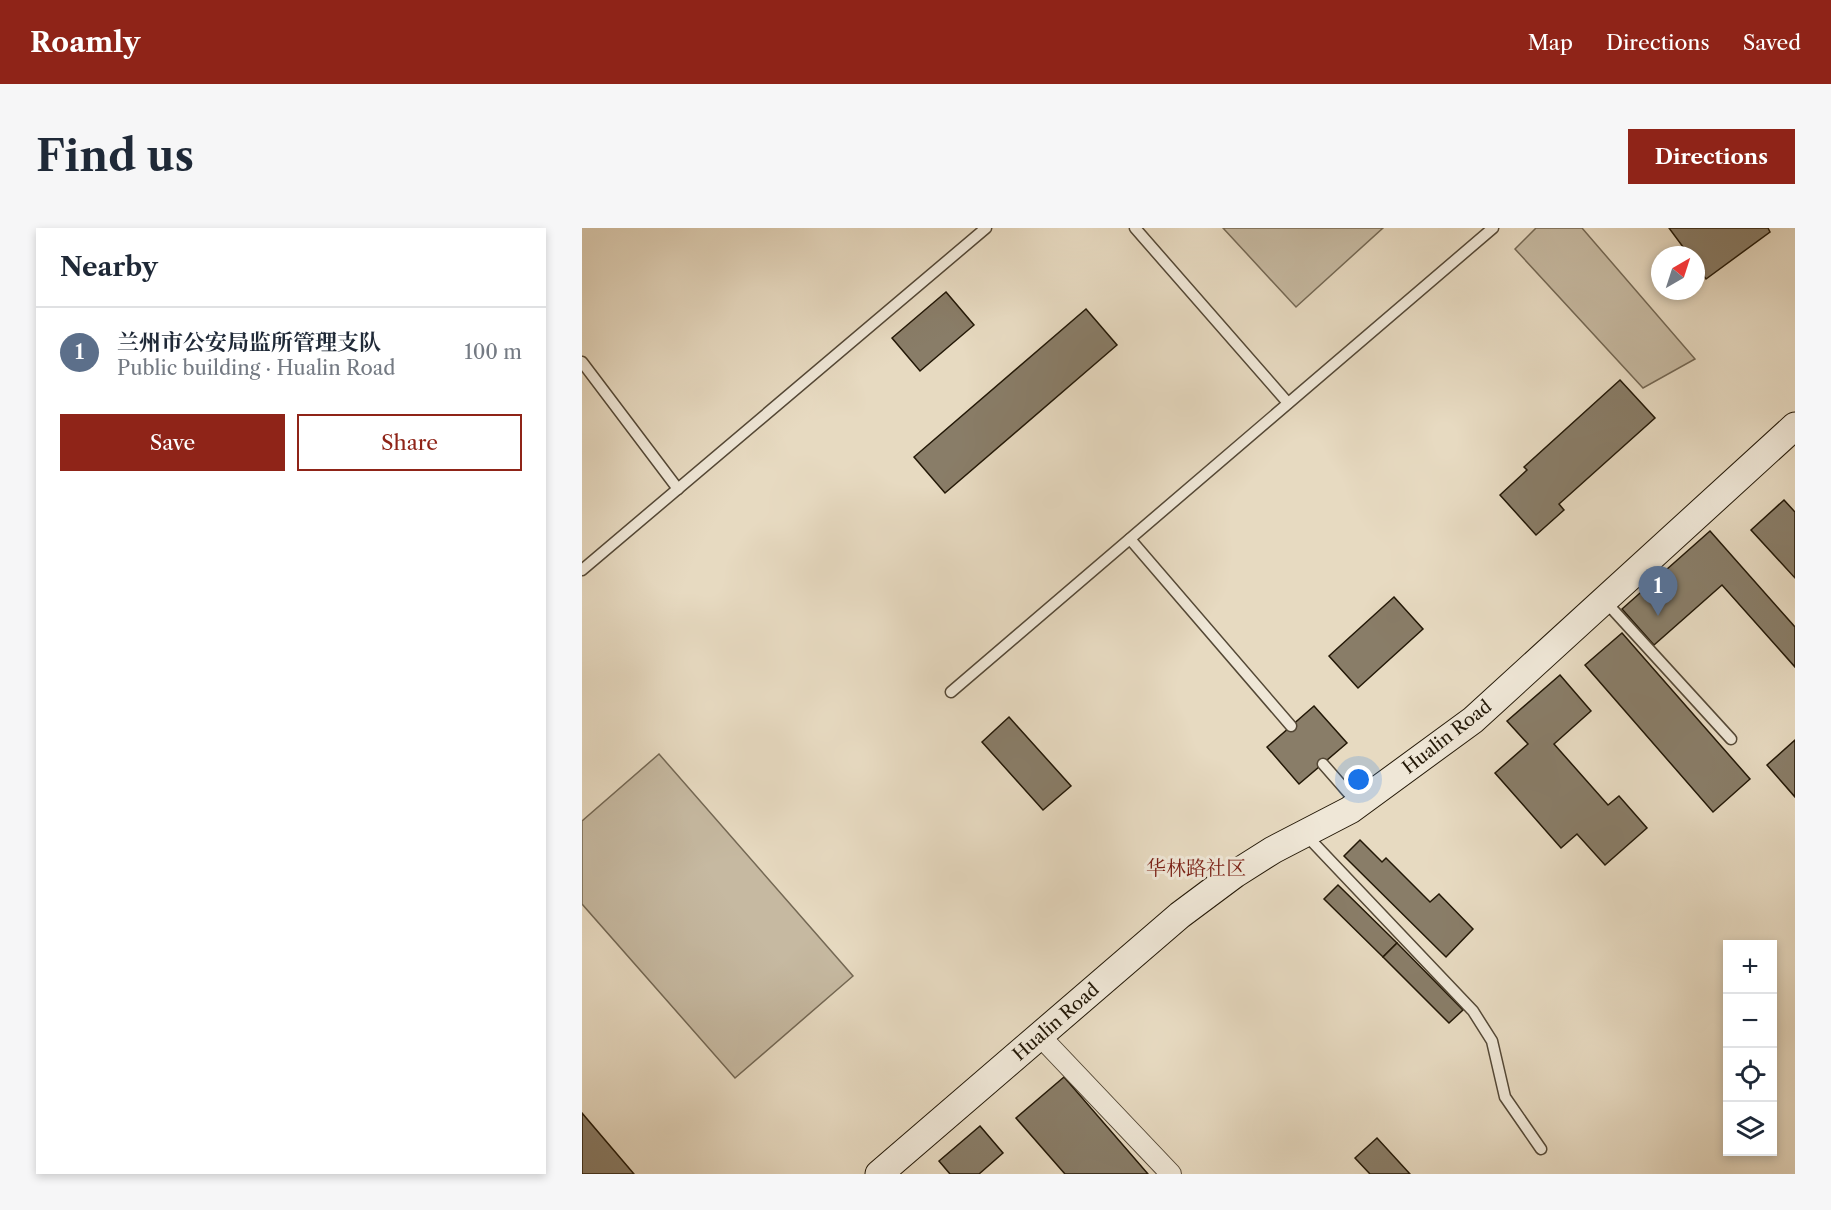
<!DOCTYPE html>
<html lang="en">
<head>
<meta charset="utf-8">
<style>
	:root { --surface:#fff; --page:#f6f6f7; --text:#1f2937; --muted:#747a83; --line:#e0e1e3; --accent:#8f2418 }
	body { margin:0; font-family:"Libre Caslon Text","Noto Serif SC",serif; background:var(--page); color:var(--text) }
	.controls { position:absolute; right:18px; bottom:18px; display:grid; overflow:hidden; border-radius:0px; box-shadow:0 3px 9px #0003 }
	.controls button { width:54px; height:54px; display:grid; place-items:center; padding:0; border:0; border-bottom:2px solid var(--line); background:var(--surface); color:var(--text); font:30px sans-serif }
	.compass { position:absolute; left:1069px; top:18px; width:54px; height:54px; border-radius:50%; background:var(--surface); box-shadow:0 3px 9px #0003; rotate:39deg }
	.you { position:absolute; left:777px; top:552px; width:21px; height:21px; margin:-15px; border:4px solid #fff; border-radius:50%; background:#1a73e8; box-shadow:0 0 0 9px #1a73e833 }
	.badge { display:grid; place-items:center; width:39px; height:39px; border-radius:50%; background:var(--accent); color:#fff; font-size:20px; font-weight:700 }
	.pin { position:absolute; translate:-50% -50px; filter:drop-shadow(0 2px 3px #0008) }
	.pin::after { content:''; position:absolute; top:32px; width:21px; height:18px; background:inherit; clip-path:polygon(0 0,100% 0,50% 100%) }
	.list { margin:0; padding:0; list-style:none }
	h2 { display:flex; justify-content:space-between; align-items:center; height:78px; margin:0; padding:0 24px; font-size:26px }
	h2 small { font-size:20px; font-weight:400; color:var(--muted) }
	.list li { display:grid; grid-template-columns:39px 1fr auto; gap:18px; align-items:center; box-sizing:border-box; height:90px; padding:0 24px; border-top:2px solid var(--line) }
	.list b { display:block; font-size:22px; white-space:nowrap }
	.list p { margin:0; font-size:20px; white-space:nowrap; color:var(--muted) }
	.list em { font-size:20px; font-style:normal; color:var(--muted) }
	.actions { display:flex; gap:12px; padding:18px 24px }
	.actions a { flex:1; padding:14px 0; border:2px solid var(--accent); border-radius:0px; text-align:center; font-size:21px; color:var(--accent) }
	.actions .main { background:var(--accent); color:#fff }
	.icon { flex:none; width:33px; height:33px; fill:none; stroke:currentColor; stroke-width:2; stroke-linecap:round; stroke-linejoin:round }
	.map { position:relative; flex:none; width:1213px; height:946px; overflow:hidden; border-radius:0px }
	header { display:flex; align-items:center; gap:36px; box-sizing:border-box; height:84px; padding:0 30px; background:var(--accent); color:#fff }
	header strong { font-size:28px }
	nav { display:flex; gap:33px; margin-inline-start:auto; font-size:21px }
	.intro { display:flex; align-items:center; justify-content:space-between; box-sizing:border-box; height:144px; padding:0 36px }
	h1 { margin:0; font-size:42px }
	.button { padding:15px 27px; border-radius:0px; background:var(--accent); color:#fff; font-size:21px; font-weight:700 }
	main { display:flex; gap:36px; padding:0 36px }
	aside { flex:1; background:var(--surface); border-radius:0px; box-shadow:0 3px 9px #0003 }
	.map>svg:first-child { display:block }
	.green { fill:#c6b9a1; stroke:#746854; stroke-width:1.5 }
	.building { fill:#897d68; stroke:#231807; stroke-width:1.5 }
	.lines { fill:none; stroke-linecap:round; stroke-linejoin:round }
	.lane-casing { stroke:#544836; stroke-width:13 }
	.street-casing { stroke:#544836; stroke-width:22 }
	.secondary-casing { stroke:#231807; stroke-width:29 }
	.lane { stroke:#efe7d7; stroke-width:10 }
	.street { stroke:#efe7d7; stroke-width:20 }
	.secondary { stroke:#efe7d7; stroke-width:27 }
	.labels { text-anchor:middle; stroke-width:6; stroke-linejoin:round; paint-order:stroke }
	.street-label { font-size:18px; fill:#231807; stroke:#efe7d7 }
	.neighbourhood-label { font-size:20px; fill:#7a1f14; stroke:#efe7d7 }
</style>
</head>
<body>
<header>
<strong>Roamly</strong>
<nav><a>Map</a><a>Directions</a><a>Saved</a></nav>
</header>
<div class="intro"><h1>Find us</h1><a class="button">Directions</a></div>
<main>
<aside>
<h2>Nearby<small></small></h2>
<ul class="list">
<li><span class="badge" style="background:#5c6f8a">1</span><div><b>兰州市公安局监所管理支队</b><p>Public building · Hualin Road</p></div><em>100 m</em></li>
</ul>
<div class="actions"><a class="main">Save</a><a>Share</a></div>
</aside>
<div class="map">
<svg width="1213" height="946" viewBox="0 0 1213 946">
	<rect width="100%" height="100%" fill="#e7dac1"/>
	<filter id="stains"><feTurbulence type="fractalNoise" baseFrequency=".00333" numOctaves="4"/><feColorMatrix values="0 0 0 0 .2 0 0 0 0 .09 0 0 0 0 .02 0 0 0 .5 -.17"/></filter>
	<radialGradient id="worn" r=".72"><stop offset=".6" stop-color="#630" stop-opacity="0"/><stop offset="1" stop-color="#630" stop-opacity=".3"/></radialGradient>
	<g class="green">
		<path d="M641,0h160l-87,79z"/>
		<path d="M954,0h46l113,131 -52,29 -128,-139z"/>
		<path d="M77,526l194,222 -118,102 -153,-174v-83z"/>
	</g>
	<g class="building">
		<path d="M1087,0h99l2,4 -64,47 -10,-14v-10h-7z"/>
		<path d="M364,64l28,33 -54,46 -28,-33z"/>
		<path d="M504,81l31,36 -172,148 -31,-36z"/>
		<path d="M1038,152l35,38 -96,86 5,6 -28,25 -36,-40 27,-25 -3,-3z"/>
		<path d="M1202,272l11,12v66l-44,-48z"/>
		<path d="M1128,303l85,96v40l-73,-82 -68,60 -32,-36z"/>
		<path d="M812,369l29,32 -65,59 -29,-32z"/>
		<path d="M1040,405l128,146 -37,33 -128,-147z"/>
		<path d="M978,447l31,36 -37,33 54,61 11,-9 28,32 -42,37 -28,-31 -16,14 -66,-75 33,-29 -21,-23z"/>
		<path d="M732,478l33,37 -48,41 -32,-37z"/>
		<path d="M427,489l62,69 -28,24 -61,-68z"/>
		<path d="M1213,512v57l-28,-32z"/>
		<path d="M778,612l22,22 4,-4 44,44 9,-8 34,35 -27,28 -102,-101z"/>
		<path d="M756,657l59,58 -14,14 -59,-58z"/>
		<path d="M815,715l66,67 -14,13 -66,-66z"/>
		<path d="M482,849l84,97h-83l-49,-56z"/>
		<path d="M0,885l52,61h-52z"/>
		<path d="M398,898l23,27 -24,21h-29l-11,-13z"/>
		<path d="M795,910l33,36h-40l-15,-16z"/>
	</g>
	<g class="lines">
		<g class="lane-casing">
			<g id="lane">
				<path d="M553,0l153,175"/>
				<path d="M0,134l96,127"/>
				<path d="M548,311l161,187"/>
				<path d="M0,342l404,-342"/>
				<path d="M1022,372l127,139"/>
				<path d="M369,464l542,-464"/>
				<path d="M741,536l35,40"/>
				<path d="M723,606l168,177 19,30 13,56 36,52"/>
			</g>
		</g>
		<g class="street-casing">
			<path id="street" d="M458,808l131,138"/>
		</g>
		<g class="secondary-casing">
			<path id="secondary" d="M297,946l301,-259 55,-41 38,-24 77,-40 123,-90 322,-294"/>
		</g>
		<use href="#lane" class="lane"/>
		<use href="#street" class="street"/>
		<use href="#secondary" class="secondary"/>
	</g>
	<g class="labels">
		<g class="street-label">
			<text transform="translate(865 509) rotate(-38)" y="6">Hualin Road</text>
			<text transform="translate(474 794) rotate(-41)" y="6">Hualin Road</text>
		</g>
		<g class="neighbourhood-label">
			<text x="614" y="647">华林路社区</text>
		</g>
	</g>
	<rect width="100%" height="100%" filter="url(#stains)"/>
	<rect width="100%" height="100%" fill="url(#worn)"/>
</svg>
<div class="controls">
<button>+</button>
<button>−</button>
<button><svg class="icon" aria-label="locate" viewBox="0 0 24 24"><circle cx="12" cy="12" r="6"/><path d="M12 2v4M12 18v4M2 12h4M18 12h4"/></svg></button>
<button><svg class="icon" aria-label="layers" viewBox="0 0 24 24"><path d="M12 4l9 5-9 5-9-5zM3 14l9 5 9-5"/></svg></button>
</div>
<svg class="compass" viewBox="-18 -18 36 36"><path d="M0-13l5 13h-10z" fill="#e53935"/><path d="M0 13l5-13h-10z" fill="#747a83"/></svg>
<div class="you"></div>
<div class="pin badge" style="left:1076px;top:388px;background:#5c6f8a">1</div>
</div>
</main>
</body>
</html>
